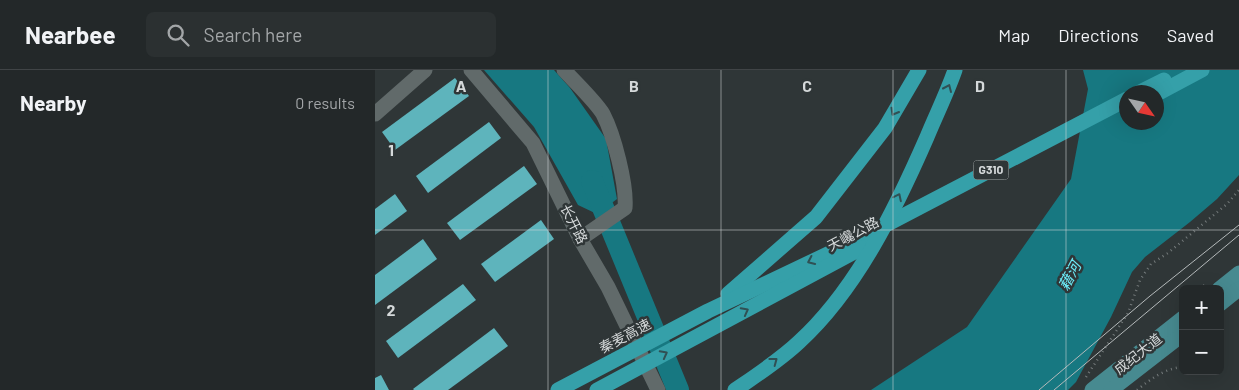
<!DOCTYPE html>
<html lang="en">
<head>
<meta charset="utf-8">
<style>
	:root { --surface:#232829; --page:#2b3031; --text:#f1f3f6; --muted:#a3a6a8; --line:#404446 }
	body { margin:0; font-family:Barlow,"Noto Sans SC",sans-serif; background:var(--page); color:var(--text) }
	.controls { position:absolute; right:15px; bottom:15px; display:grid; overflow:hidden; border-radius:8px; box-shadow:0 5px 20px #0002 }
	.controls button { width:45px; height:45px; display:grid; place-items:center; padding:0; border:0; border-bottom:1px solid var(--line); background:var(--surface); color:var(--text); font:25px sans-serif }
	.compass { position:absolute; left:744px; top:15px; width:45px; height:45px; border-radius:50%; background:var(--surface); box-shadow:0 5px 20px #0002; rotate:124deg }
	.list { margin:0; padding:0; list-style:none }
	h2 { display:flex; justify-content:space-between; align-items:center; height:65px; margin:0; padding:0 20px; font-size:21px }
	h2 small { font-size:16px; font-weight:400; color:var(--muted) }
	.icon { flex:none; width:28px; height:28px; fill:none; stroke:currentColor; stroke-width:2; stroke-linecap:round; stroke-linejoin:round }
	.map { position:relative; flex:none; width:864px; height:320px; overflow:hidden }
	header { display:flex; align-items:center; gap:30px; box-sizing:border-box; height:70px; padding:0 25px; background:var(--surface); border-bottom:1px solid var(--line) }
	header strong { font-size:24px }
	nav { display:flex; gap:28px; margin-inline-start:auto; font-size:18px }
	.search { width:350px; height:45px; background:var(--page); display:flex; align-items:center; gap:12px; box-sizing:border-box; padding:0 18px; border-radius:8px; color:var(--muted); font-size:19px }
	main { display:flex }
	aside { flex:1; background:var(--surface) }
	.map>svg:first-child { display:block }
	.water { fill:#177881; fill-rule:evenodd }
	.lines { fill:none; stroke-linecap:round; stroke-linejoin:round }
	.river { stroke:#177881; stroke-width:22 }
	.building { fill:#5eb4bc }
	.path { stroke:#757b7c; stroke-width:2.5; stroke-dasharray:1 4; stroke-linecap:butt }
	.minor { stroke:#616a6a; stroke-width:15 }
	.major { stroke:#478a90; stroke-width:15 }
	.highway { stroke:#35a0a9; stroke-width:15 }
	.tram { stroke:#b4b9ba; stroke-width:1 }
	.oneway { stroke:#305054 }
	.grid { fill:none; stroke:#d5d9da; stroke-width:1; stroke-opacity:0.55 }
	.labels { text-anchor:middle; stroke-width:5; stroke-linejoin:round; paint-order:stroke }
	.shield { fill:#2f3637; stroke:#a3a8a9; stroke-width:1 }
	.shield-label { font-size:12px; font-weight:bold; fill:#d5d9da }
	.street-label { font-size:14px; fill:#d5d9da; stroke:#2f3637 }
	.water-label { font-size:15px; font-style:italic; fill:#6bebf7; stroke:#2f3637 }
	.grid-label { font-size:16px; text-anchor:middle; font-weight:bold; fill:#d5d9da; stroke:#2f3637; stroke-width:5; stroke-linejoin:round; paint-order:stroke }
</style>
</head>
<body>
<header>
<strong>Nearbee</strong>
<div class="search"><svg class="icon" aria-label="search" viewBox="0 0 24 24"><circle cx="10" cy="10" r="6"/><path d="M15 15l6 6"/></svg>Search here</div>
<nav><a>Map</a><a>Directions</a><a>Saved</a></nav>
</header>
<main>
<aside>
<h2>Nearby<small>0 results</small></h2>
<ul class="list">
</ul>
</aside>
<div class="map">
<svg width="864" height="320" viewBox="0 0 864 320">
	<rect width="100%" height="100%" fill="#2f3637"/>
	<g class="water">
		<path d="M109,0h70l16,18 36,51 11,60 -20,15 -19,-9 -44,-78z"/>
		<path d="M708,0h156v105l-22,24 -27,23 -45,35 -13,15 -21,45 -35,65 -8,8h-197l96,-63 104,-148 17,-90zM752,22h30v30h-30z"/>
	</g>
	<g class="lines">
		<path class="river" d="M217,111l86,209"/>
	</g>
	<g class="building">
		<path d="M80,8l14,18 -74,54 -13,-18z"/>
		<path d="M114,52l12,16 -73,55 -12,-17z"/>
		<path d="M149,96l13,18 -77,56 -13,-17z"/>
		<path d="M20,124l12,17 -32,24v-26z"/>
		<path d="M166,150l13,19 -59,43 -14,-18z"/>
		<path d="M48,169l14,20 -62,46v-30z"/>
		<path d="M88,214l13,16 -78,58 -12,-17z"/>
		<path d="M119,258l14,18 -60,44h-34l-1,-1z"/>
		<path d="M6,305l8,15h-14v-12z"/>
	</g>
	<g class="lines">
		<g class="path">
			<path d="M825,219l7,-6"/>
			<path d="M711,307l42,-64 12,-33 11,-16 17,-11 59,-49 12,-14"/>
			<path d="M762,320c14,-11 28,-22 46,-23"/>
		</g>
		<g class="minor">
			<path d="M96,0l62,73 47,96 28,48 50,103"/>
			<path d="M189,0c10,11 32,32 39,44 11,21 24,71 22,94l-45,31"/>
			<path d="M0,44l50,-44"/>
		</g>
		<g class="major">
			<path d="M844,219l20,-16"/>
			<path d="M845,234l19,-15"/>
			<path d="M717,320l91,-72"/>
			<path d="M736,320l72,-56"/>
		</g>
		<g class="highway">
			<path d="M765,22l24,-12"/>
			<path d="M782,24l45,-24"/>
			<path d="M353,224l88,-77 69,-89 34,-58"/>
			<path d="M183,320l150,-79 147,-70 272,-142"/>
			<path d="M222,320l265,-142"/>
			<path d="M360,320c22,-15 45,-30 64,-48 58,-53 97,-134 128,-205 9,-22 20,-44 28,-67"/>
		</g>
		<g class="tram">
			<path d="M664,320l111,-94 89,-71"/>
			<path d="M679,320l185,-155"/>
		</g>
	</g>
	<defs><path id="oneway-chevron" d="M-2-3.5L2.5 0L-2 3.5" fill="none" stroke-width="1.6" stroke-linecap="round" stroke-linejoin="round" transform="scale(1.25)"/></defs>
	<g class="oneway">
		<use href="#oneway-chevron" transform="translate(573 18) rotate(-66)"/>
		<use href="#oneway-chevron" transform="translate(519 42) rotate(120)"/>
		<use href="#oneway-chevron" transform="translate(523 127) rotate(-64)"/>
		<use href="#oneway-chevron" transform="translate(436 191) rotate(155)"/>
		<use href="#oneway-chevron" transform="translate(370 241) rotate(-28)"/>
		<use href="#oneway-chevron" transform="translate(289 284) rotate(-28)"/>
		<use href="#oneway-chevron" transform="translate(399 291) rotate(-37)"/>
	</g>
	<path class="grid" d="M173,0v320M346,0v320M518,0v320M691,0v320M0,160h864"/>
	<g class="labels">
		<rect class="shield" x="598.5" y="90.5" width="35" height="19" rx="4"/>
		<g class="shield-label">
			<text x="616" y="104">G310</text>
		</g>
		<g class="street-label">
			<text transform="translate(199 154) rotate(63)" y="5">长开路</text>
			<text transform="translate(478 164) rotate(-28)" y="5">天巉公路</text>
			<text transform="translate(250 266) rotate(-28)" y="5">秦麦高速</text>
			<text transform="translate(763 284) rotate(-38)" y="5">成纪大道</text>
		</g>
		<g class="water-label">
			<text transform="translate(695 206) rotate(-62)" y="5">藉河</text>
		</g>
	</g>
	<g class="grid-label">
		<text x="86" y="22">A</text>
		<text x="259" y="22">B</text>
		<text x="432" y="22">C</text>
		<text x="605" y="22">D</text>
		<text x="16" y="86">1</text>
		<text x="16" y="246">2</text>
	</g>
</svg>
<div class="controls">
<button>+</button>
<button>−</button>
</div>
<svg class="compass" viewBox="-18 -18 36 36"><path d="M0-13l5 13h-10z" fill="#e53935"/><path d="M0 13l5-13h-10z" fill="#a3a6a8"/></svg>
</div>
</main>
</body>
</html>
